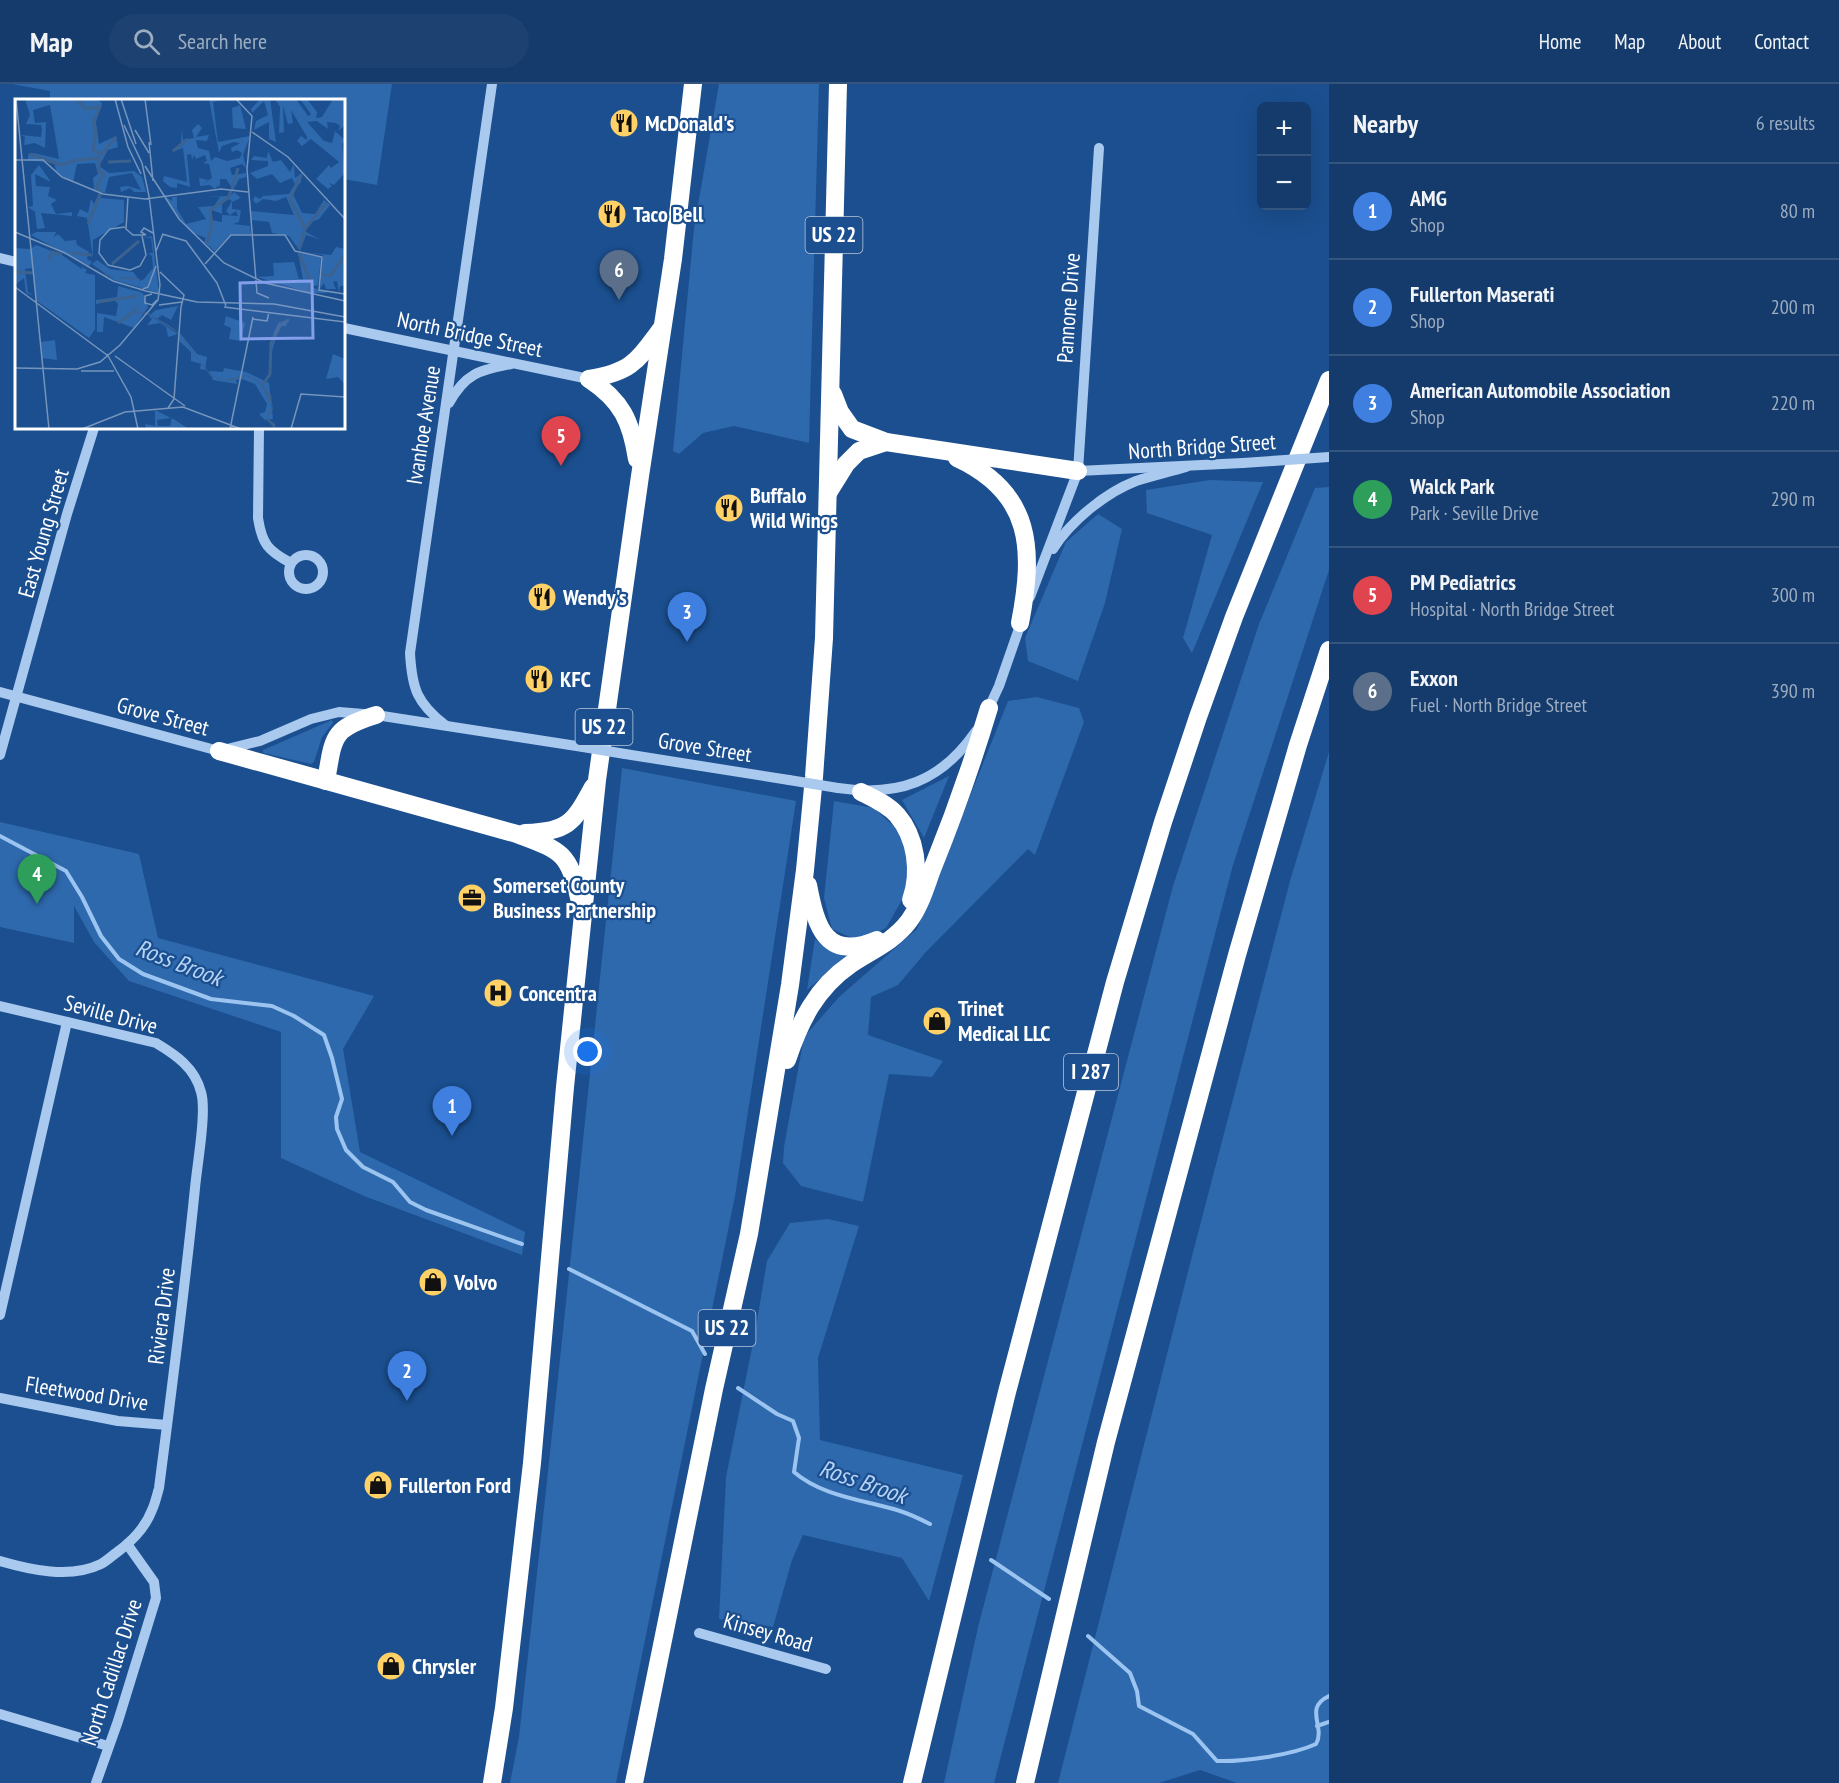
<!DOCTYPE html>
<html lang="en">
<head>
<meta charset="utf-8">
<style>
	:root { --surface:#143b6b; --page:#1d4271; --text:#f1f3f6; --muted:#9dadc1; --line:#33557e; --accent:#e69b98 }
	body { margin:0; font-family:"PT Sans Narrow",sans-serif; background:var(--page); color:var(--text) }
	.controls { position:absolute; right:18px; top:18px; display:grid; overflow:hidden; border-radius:9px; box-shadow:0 6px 24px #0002 }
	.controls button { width:54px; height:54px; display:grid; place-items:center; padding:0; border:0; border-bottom:2px solid var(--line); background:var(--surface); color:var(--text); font:30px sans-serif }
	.you { position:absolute; left:588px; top:968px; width:21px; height:21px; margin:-15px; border:4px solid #fff; border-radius:50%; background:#1a73e8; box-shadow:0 0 0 9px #1a73e833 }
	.badge { display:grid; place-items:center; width:39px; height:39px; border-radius:50%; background:var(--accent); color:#fff; font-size:20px; font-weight:700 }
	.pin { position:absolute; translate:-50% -50px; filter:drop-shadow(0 2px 3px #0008) }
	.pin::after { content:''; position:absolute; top:32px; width:21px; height:18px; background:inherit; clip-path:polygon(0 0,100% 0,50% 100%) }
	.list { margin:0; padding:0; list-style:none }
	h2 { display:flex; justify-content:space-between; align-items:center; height:78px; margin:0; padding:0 24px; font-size:26px }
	h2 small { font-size:20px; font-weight:400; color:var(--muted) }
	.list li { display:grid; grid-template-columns:39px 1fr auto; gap:18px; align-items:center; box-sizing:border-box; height:96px; padding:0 24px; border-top:2px solid var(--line) }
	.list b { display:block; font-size:22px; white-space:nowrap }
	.list p { margin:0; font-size:20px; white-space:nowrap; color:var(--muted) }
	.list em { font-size:20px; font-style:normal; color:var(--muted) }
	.icon { flex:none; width:33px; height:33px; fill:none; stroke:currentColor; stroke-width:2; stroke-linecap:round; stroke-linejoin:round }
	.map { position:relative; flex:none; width:1329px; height:1699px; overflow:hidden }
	header { display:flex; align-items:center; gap:36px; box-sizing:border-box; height:84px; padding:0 30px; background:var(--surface); border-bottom:2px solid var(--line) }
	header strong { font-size:28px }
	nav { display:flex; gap:33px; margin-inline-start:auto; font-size:21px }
	.search { width:420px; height:54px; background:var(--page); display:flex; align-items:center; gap:15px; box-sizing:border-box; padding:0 21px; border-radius:33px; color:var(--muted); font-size:22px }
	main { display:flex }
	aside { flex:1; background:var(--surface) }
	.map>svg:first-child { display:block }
	.green { fill:#2e69ad }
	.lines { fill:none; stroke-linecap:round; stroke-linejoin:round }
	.stream { stroke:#9cc4f0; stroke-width:4 }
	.minor { stroke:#a9c9ee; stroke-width:10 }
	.highway { stroke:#fff; stroke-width:18 }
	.minor-bridge { stroke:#a9c9ee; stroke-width:10 }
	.labels { text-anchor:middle; stroke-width:4.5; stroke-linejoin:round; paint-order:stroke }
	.shield { fill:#1b4f8f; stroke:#bbcadd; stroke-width:1.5 }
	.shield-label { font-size:21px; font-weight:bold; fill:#fff }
	.poi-label { font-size:22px; font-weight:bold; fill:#fff; stroke:#1b4f8f; text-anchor:start }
	.street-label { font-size:22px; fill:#fff; stroke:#1b4f8f }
	.water-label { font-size:24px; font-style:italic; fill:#b5d3f5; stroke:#1b4f8f }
	.inset-river { fill:none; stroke:#3c6290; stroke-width:3 }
	.inset-road { fill:none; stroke:#7695bc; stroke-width:1.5 }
	.view { fill:#839eea; fill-opacity:0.15; stroke:#839eea; stroke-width:3 }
	.inset-edge { fill:none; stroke:#fff; stroke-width:3 }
</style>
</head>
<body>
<header>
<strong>Map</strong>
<div class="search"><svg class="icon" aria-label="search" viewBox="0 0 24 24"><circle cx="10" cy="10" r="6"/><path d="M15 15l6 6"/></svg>Search here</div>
<nav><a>Home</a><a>Map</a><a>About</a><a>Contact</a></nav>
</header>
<main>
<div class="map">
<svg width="1329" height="1699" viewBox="0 0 1329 1699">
	<rect width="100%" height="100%" fill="#1b4f8f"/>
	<g class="green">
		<path d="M12,0h380l-15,101 -33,-6v-79h-294v-9z"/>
		<path d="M719,0h100l-10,359 -75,-17 -31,7 -24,21 -6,-3 21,-223z"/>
		<path d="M1210,396l53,2 -71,171 -9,-15 29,-103 -65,-22 -1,-23z"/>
		<path d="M1329,403v83l-96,295 -239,918h-50l34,-156 195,-741 86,-262 56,-136z"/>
		<path d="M1098,430l24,15 -17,74 -27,78 -50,-20 -3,-23 41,-96z"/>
		<path d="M1037,613l42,11 5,14 -49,133 -7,-6 -103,104 -27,32 -27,12 -3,38 75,26 -11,16 -43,-3 -26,128 -62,-16 -18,-23 1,-16 20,-110 35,-40 78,-68 91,-228z"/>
		<path d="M332,636l1,3 -11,14 -8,25 -3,2 -48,-11v-3z"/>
		<path d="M1329,668v1031h-92l-37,-13 -41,13h-101l134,-527 98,-375z"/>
		<path d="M622,684l174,33 -61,395 -119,587h-106l9,-46c36,-323 69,-646 103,-969z"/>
		<path d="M949,692l-25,62 -22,-38z"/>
		<path d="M834,717l40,7 26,24 11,27 -4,32 -21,37 -27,13 -27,-12 -8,-31z"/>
		<path d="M0,738l139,32 19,84 216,58 -31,53 17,103 165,80 -3,23 -158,-59 -83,-38v-126l-152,-51 -35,-39 -20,-36v37l-74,-16z"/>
		<path d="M815,855l14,11 17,7 -39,33z"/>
		<path d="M828,1135l31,7 -41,132 2,82 143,35 -34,126 -27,-43 -99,-23 -11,25 -19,67 -54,-8 7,-142 29,-144 12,-72 23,-38z"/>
	</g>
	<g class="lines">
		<g class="stream">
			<path d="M0,752l66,35 16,26 19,39 18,23 24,15 68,25 61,7 22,10 30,19 8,23 10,41 -6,18 1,12 9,21 17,17 30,15 17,20 16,8 96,34"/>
			<path d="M569,1185l123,62 13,23"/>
			<path d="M738,1304l39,26 16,7 6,17 -5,34c29,25 71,28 106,39 10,3 20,8 30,13"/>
			<path d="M991,1476l58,39"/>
			<path d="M1088,1552l42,37 7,18 2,15 54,28 24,27c26,1 75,-6 99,-17 10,-17 -13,-36 13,-48"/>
			<path d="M1317,1642l12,-4"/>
		</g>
		<g class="minor">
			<path d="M0,174l16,4"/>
			<path d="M344,244l245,51"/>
			<path d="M449,319c16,-29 30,-33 62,-39"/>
			<path d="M259,344l-1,90c4,26 10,33 33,45"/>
			<path d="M1078,387l165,-8"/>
			<path d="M1053,465c18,-28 52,-56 83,-68 16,-5 33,-9 50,-14"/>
			<circle cx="306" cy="488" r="17"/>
			<path d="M1030,513l48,-126 21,-323"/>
			<path d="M0,608l219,59 41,-10 51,-22 28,-7 37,3 207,32"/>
			<path d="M987,628l12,-26 23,-66"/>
			<path d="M445,641c-28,-22 -33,-36 -35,-72l82,-569"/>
			<path d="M625,670l164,26"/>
			<path d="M0,671l67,-241 27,-86"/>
			<path d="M838,704c60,9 103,-6 138,-57"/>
			<path d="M0,922l156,37c20,12 39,25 45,49 6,19 -4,73 -6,96 -10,100 -23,200 -36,300 -2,7 -4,16 -7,22 -6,16 -19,30 -32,40 -6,4 -12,10 -19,14 -31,15 -70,6 -101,-3"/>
			<path d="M0,1231l67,-293"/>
			<path d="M0,1314l118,23 49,4"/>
			<path d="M699,1549l127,36"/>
			<path d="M0,1630l108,32"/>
			<path d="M96,1699l22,-62 38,-123 -2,-16 -27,-38"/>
		</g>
		<g class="highway">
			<path d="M589,295c33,22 42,42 48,80"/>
			<path d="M589,295c43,-7 48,-18 73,-51"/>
			<path d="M833,310l7,18 12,17 34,13 192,29"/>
			<path d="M957,374c76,35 77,92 63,165"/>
			<path d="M828,409l18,-29 13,-13 27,-9"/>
			<path d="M219,667l298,83c42,16 52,17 62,64"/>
			<path d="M326,697c8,-45 5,-52 50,-66"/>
			<path d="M861,708c12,6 26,12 36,23 19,22 24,57 14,85"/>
			<path d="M525,749c43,-2 48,-9 68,-46"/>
			<path d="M808,801c8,42 18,77 69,55"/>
			<path d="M787,976c13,-39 29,-72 64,-96 21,-14 42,-22 58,-43 12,-16 17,-36 24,-54 21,-52 40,-106 56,-159"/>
			<path d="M492,1699l12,-75 28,-245 33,-376 32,-307 43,-304 33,-217 20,-175"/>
			<path d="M634,1699l80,-394 35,-155 41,-249 15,-115 9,-93 10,-139 14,-554"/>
			<path d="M912,1699l95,-391 108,-410 48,-160 35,-105 36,-100 95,-237"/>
			<path d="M1025,1699l81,-341 131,-487 61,-210 31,-95"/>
		</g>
		<g class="minor-bridge">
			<path d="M1243,379l86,-6"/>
			<path d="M583,663l42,7"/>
			<path d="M789,696l49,8"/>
		</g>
	</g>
	<defs>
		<g id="restaurant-disc" transform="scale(1.5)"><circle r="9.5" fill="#ffd166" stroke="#1b4f8f"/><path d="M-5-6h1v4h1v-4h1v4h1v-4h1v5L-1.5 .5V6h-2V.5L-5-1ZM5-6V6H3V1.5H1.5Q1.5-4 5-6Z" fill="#111"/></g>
		<g id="office-disc" transform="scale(1.5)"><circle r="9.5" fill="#ffd166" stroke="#1b4f8f"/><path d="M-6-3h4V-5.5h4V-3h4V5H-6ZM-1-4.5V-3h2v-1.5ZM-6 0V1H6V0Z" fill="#111"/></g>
		<g id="hospital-disc" transform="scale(1.5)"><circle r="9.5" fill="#ffd166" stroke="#1b4f8f"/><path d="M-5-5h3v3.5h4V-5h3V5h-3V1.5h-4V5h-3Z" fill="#111"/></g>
		<g id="shop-disc" transform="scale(1.5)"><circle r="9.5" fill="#ffd166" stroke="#1b4f8f"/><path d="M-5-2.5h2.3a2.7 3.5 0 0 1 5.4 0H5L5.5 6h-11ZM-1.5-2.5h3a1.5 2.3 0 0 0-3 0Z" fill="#111"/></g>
	</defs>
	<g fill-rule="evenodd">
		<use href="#restaurant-disc" x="624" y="39"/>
		<use href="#restaurant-disc" x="612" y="130"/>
		<use href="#restaurant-disc" x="729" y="424"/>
		<use href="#restaurant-disc" x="542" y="513"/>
		<use href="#restaurant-disc" x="539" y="595"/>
		<use href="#office-disc" x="472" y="814"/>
		<use href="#hospital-disc" x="498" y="909"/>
		<use href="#shop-disc" x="937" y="937"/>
		<use href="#shop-disc" x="433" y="1198"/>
		<use href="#shop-disc" x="378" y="1401"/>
		<use href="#shop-disc" x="391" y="1582"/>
	</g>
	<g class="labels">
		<g class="shield">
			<rect x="805.5" y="133" width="57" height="36" rx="4.5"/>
			<rect x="575.5" y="625" width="57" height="36" rx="4.5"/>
			<rect x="1064" y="970" width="54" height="36" rx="4.5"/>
			<rect x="698.5" y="1226" width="57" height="36" rx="4.5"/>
		</g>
		<g class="shield-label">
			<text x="834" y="158">US 22</text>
			<text x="604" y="650">US 22</text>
			<text x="1091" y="995">I 287</text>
			<text x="727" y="1251">US 22</text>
		</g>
		<g class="poi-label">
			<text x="645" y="47">McDonald's</text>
			<text x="633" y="138">Taco Bell</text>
			<text x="750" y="419">Buffalo<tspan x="750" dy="25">Wild Wings</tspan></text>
			<text x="563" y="521">Wendy's</text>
			<text x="560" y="603">KFC</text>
			<text x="493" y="809">Somerset County<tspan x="493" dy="25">Business Partnership</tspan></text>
			<text x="519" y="917">Concentra</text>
			<text x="958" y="932">Trinet<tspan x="958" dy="25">Medical LLC</tspan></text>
			<text x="454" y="1206">Volvo</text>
			<text x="399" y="1409">Fullerton Ford</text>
			<text x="412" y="1590">Chrysler</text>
		</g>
		<g class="street-label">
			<text transform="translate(1068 224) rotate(-86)" y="8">Pannone Drive</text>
			<text transform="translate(470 250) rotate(12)" y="8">North Bridge Street</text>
			<text transform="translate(423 341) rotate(-81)" y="8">Ivanhoe Avenue</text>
			<text transform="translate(1202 362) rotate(-4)" y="8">North Bridge Street</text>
			<text transform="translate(43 449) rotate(-74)" y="8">East Young Street</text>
			<text transform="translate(163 632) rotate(15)" y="8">Grove Street</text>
			<text transform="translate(705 663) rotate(9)" y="8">Grove Street</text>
			<text transform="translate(111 930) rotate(15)" y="8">Seville Drive</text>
			<text transform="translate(161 1232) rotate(-83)" y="8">Riviera Drive</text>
			<text transform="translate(87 1309) rotate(9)" y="8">Fleetwood Drive</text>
			<text transform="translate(768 1548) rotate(16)" y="8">Kinsey Road</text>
			<text transform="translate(111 1588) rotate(-72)" y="8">North Cadillac Drive</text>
		</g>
		<g class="water-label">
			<text transform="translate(179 879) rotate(21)" y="8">Ross Brook</text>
			<text transform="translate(863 1398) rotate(19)" y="8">Ross Brook</text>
		</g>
	</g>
	<g transform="translate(15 15)">
		<rect width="330" height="330" fill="#1b4f8f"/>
		<path d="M10,0h72l5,4 -6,19 3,22 17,-8 2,11 -10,3 -9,16 10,7 25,-2 8,6 4,15h-12l-4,-4 -9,4 -1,-5 8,-1 13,4 -9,-17 -23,4 -4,16 -11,-3 -1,-12 5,-4 -3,-11 -18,1 -4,18 -16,-9 -3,-10 -26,-3v-5l6,-2 25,6 -9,-54 -17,5 2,13 11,-1 -1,26 -10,-5 -11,2 1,-8 -4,-2 20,2 1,-8 -1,-4 -15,-1 4,-9zM194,0h16l-12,3 5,40 32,-6 -7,19 3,13 -4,-4 -12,4 2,7 14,-2v4l-7,2 -9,17 4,-4 7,6 -9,4v7l9,1 -2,12 -6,2 17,2 1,8 -21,1 -15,16 -11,-9 2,-4 -13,-5 -15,-17 -15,-21 9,6v-4h5v12l9,15 20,-5 -8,-12 16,-1 6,-9h-13l22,-1 3,-8 -6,-9h-6v9l-1,-3 -4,4 -5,-4 -10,1 -1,-8 9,2 -5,4 9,-6 -3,-14 -6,-1 4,-2 -2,-6 -9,4 -2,-4 -2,5 -1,-6 -4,1 3,32 -13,-4v5l-7,-1 -7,-6 1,-5 23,6 -4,-34 -11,4 9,-8 1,-16 1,12 11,-2 -2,-8 6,-6 4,4 -6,9 13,-2 -2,6 -11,-1 2,8 11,3 2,10 4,-4 12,4 13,-3 2,-5 -5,-3 -5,2 -1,-4 9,-5 -6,-1 -12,4 -3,7zM213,100l4,2 -6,10 4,4 6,-4 2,5 -16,-1v7l-11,-2 1,-10 10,4v-10zM245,0h10l6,43 -7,-3v-17l-15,8 2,-9 12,-6 -4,-14 -12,12 -1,-4zM260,0h21l12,17 3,-2 -11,-15h7l10,13 -1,6 6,-1 11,-18h12v26l-7,6 2,-5 -4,-3 -9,-1 1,7 -11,-8 -10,1 17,19 8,2 3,-12 10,9 -3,4 3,29 -11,12 -5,-2 3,3 -4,3 -12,-10 13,-14 2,3 8,-6 -28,-23 -9,7 -5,-5 4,-5 6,4v-3l-16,-27 2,13 -5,1 -5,-18 1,26 -5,1 1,-26zM225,6l6,24 -13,-1 -1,-20zM253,52l5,11 8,-2 9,12 4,-8 1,14 7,-5 -1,9 -9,10 10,21 13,1 9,-14 6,5 -11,14 -12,5 -1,8 13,7 -13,-4 -6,16 -11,-15 -17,-3 -3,-11 -17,-2 -1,-9 43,4 -8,-18 -10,4 -13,-2 -7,5 -3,-4 2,-4 5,3 3,-3 26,-2 6,-10 -3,-6 -12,5 -8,-9 -15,5 -7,-6 18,-7v-5l-17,-1 3,-4 13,2zM24,66l12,17 -16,-8 1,12 14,1 -2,9 9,4 -6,4 5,10 16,-2v4l-31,-3 4,15 -8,1 -2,-17 -7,-5 5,-1 -2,-31zM84,94l2,5 23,2v22l-31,18v18l-6,-40 -10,-2 3,-7 8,4 3,-14 3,5zM21,133h20l-2,5 4,-3 7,7 11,-1 1,5 12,7 -2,7 5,3 -3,4 -58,-31zM137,137l7,57 -45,-13 -22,-16 5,-4 13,9 23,3 7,9 4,-2 9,-11 -1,-12 -4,-3h5l-2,-15h-8zM21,146l26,10 21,15 -2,-4 6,4 -2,3 10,2v54l-6,9 -52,-37 -5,-33 -7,1 3,23 5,3 -7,-2 -2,-15 -9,7v-37l15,1zM321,148l9,2v37h-5l-1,7 -2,-12 -4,1 3,7h-10l-2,-6 -4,6 3,-34 -20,-3 28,3zM283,154l23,4 -3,28 -6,2 16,6h-18l-53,-16 17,-1 -1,-13 21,-1 5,17h4zM103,187l25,7 5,14 -14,21 -30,-11 -1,15h-6v-19l19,3 2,-12 -4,-4 -18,4v-4l21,-3zM163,207l-7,14 -9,-5 -5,4 -6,-3 27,18 -10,3 -2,-10 -6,-4 -13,2 5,-6 -3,-3 7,-6zM211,217l19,7 -4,18 -12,-2 2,-11 -7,-3zM275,217l-4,10h-5l-4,9 -9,29 6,-32 5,-10 7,1zM165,234l17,21 10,3 -2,13 -5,-1 1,-5 -10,-3v-9l-12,-11zM40,241l2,20 -15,-2 -1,-16zM318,255l12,5v25l-7,-7 -12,2zM209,269l22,4 23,11 4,36 -8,1 -6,-6 6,-2 2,-8 -12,-20 -13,-5 -6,1 1,4 -24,-4 -4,-9 14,1zM140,311l16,8 -14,2 1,6h12l2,-8 17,11h-43l-1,-5 10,2z" fill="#2e69ad" fill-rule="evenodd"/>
		<path d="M79,163l11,12 5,1 6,3 11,-1 13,2v23l-5,9 13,2 22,13 10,8 31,41 13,5 23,-5 12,6 12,14 2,15 -6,8 8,6v5l-9,-10 6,-13 -12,-23 -13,-7 -18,5 -11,-2 -8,-4 -32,-42 -28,-18 -15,-3 -1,-4 6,-6 -1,-22 -23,-2 -11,-3z" fill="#3c6290"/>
		<path class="inset-river" d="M62,0l9,10 14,-2 -7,15 3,10 -3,18 9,4 14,-17M158,52l15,-12M14,55l32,11 15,-5M63,61l20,-2M93,63l23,-1M217,90l6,-21M73,125l13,-32 -5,-5 8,-13 -5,-2v-17M290,130l21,-26M192,144l5,-18 -2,-15 18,-12 3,-7M284,150l6,-20 -15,-30 11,-24M57,154l20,2M284,155l12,29 -2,7M33,162l4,-9 10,3M97,165l27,-23M0,173l18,1M308,176h8l14,-20M82,203l41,-6M103,224l17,-12M247,287l8,-12 1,-31 10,-19 8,-4"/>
		<path class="inset-road" d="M1,0l33,330M100,0l13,48 13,27M106,0l15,45M130,0l6,46M221,0l16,17 -5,53 10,124 12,5M120,31l14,23M237,33l36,25 57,62M134,43l4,39M0,61h28l19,17 41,17 42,5 76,-10 27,3M130,67l34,53 45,44 41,20 80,18M113,98l-2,32 7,6h12M110,128l-15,2 -10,11 -1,13 9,12 22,5 10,-4 6,-11 -4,-19M0,133l50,21 48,28 33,10 51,11 77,2 71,13M147,135l24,7 31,42M131,136l-5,-3 3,-4 9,5M141,152l7,-17M190,165l26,-29h54l10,16 27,6 -3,33 26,4M145,173l24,23 -3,12M202,184l9,23M0,188l92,68M126,191l7,-3 8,-21M137,195l-7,2v7l7,2 5,-5M144,206l23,-3M209,208l121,15M237,220l15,2 2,-9M92,255l24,43 7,32M100,257l70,50M0,269l62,1 23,-7 20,-17 38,-45 2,-15 -11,-89 -7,-33 -18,-38M66,272h33M153,309l6,-9 7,-92M67,330l43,-17 58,-5 58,22M215,330l23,-112M276,330l10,-35 44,3"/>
		<path class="view" d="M297,182l1,57 -72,1 -1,-56z"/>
		<rect width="330" height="330" class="inset-edge"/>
	</g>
</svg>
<div class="controls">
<button>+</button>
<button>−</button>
</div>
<div class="you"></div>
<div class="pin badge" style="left:452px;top:1052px;background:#3f7fe0">1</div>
<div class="pin badge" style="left:407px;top:1317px;background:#3f7fe0">2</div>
<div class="pin badge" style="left:687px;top:558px;background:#3f7fe0">3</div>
<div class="pin badge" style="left:37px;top:820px;background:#2e9e5b">4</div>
<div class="pin badge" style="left:561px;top:382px;background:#e0444e">5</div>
<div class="pin badge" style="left:619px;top:216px;background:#5c6f8a">6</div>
</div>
<aside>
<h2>Nearby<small>6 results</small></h2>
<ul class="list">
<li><span class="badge" style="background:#3f7fe0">1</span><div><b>AMG</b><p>Shop</p></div><em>80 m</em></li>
<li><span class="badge" style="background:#3f7fe0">2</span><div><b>Fullerton Maserati</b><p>Shop</p></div><em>200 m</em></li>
<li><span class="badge" style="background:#3f7fe0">3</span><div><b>American Automobile Association</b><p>Shop</p></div><em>220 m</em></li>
<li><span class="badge" style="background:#2e9e5b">4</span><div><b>Walck Park</b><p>Park · Seville Drive</p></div><em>290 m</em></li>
<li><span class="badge" style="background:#e0444e">5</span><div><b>PM Pediatrics</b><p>Hospital · North Bridge Street</p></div><em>300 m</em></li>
<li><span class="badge" style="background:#5c6f8a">6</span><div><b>Exxon</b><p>Fuel · North Bridge Street</p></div><em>390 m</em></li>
</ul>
</aside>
</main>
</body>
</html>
